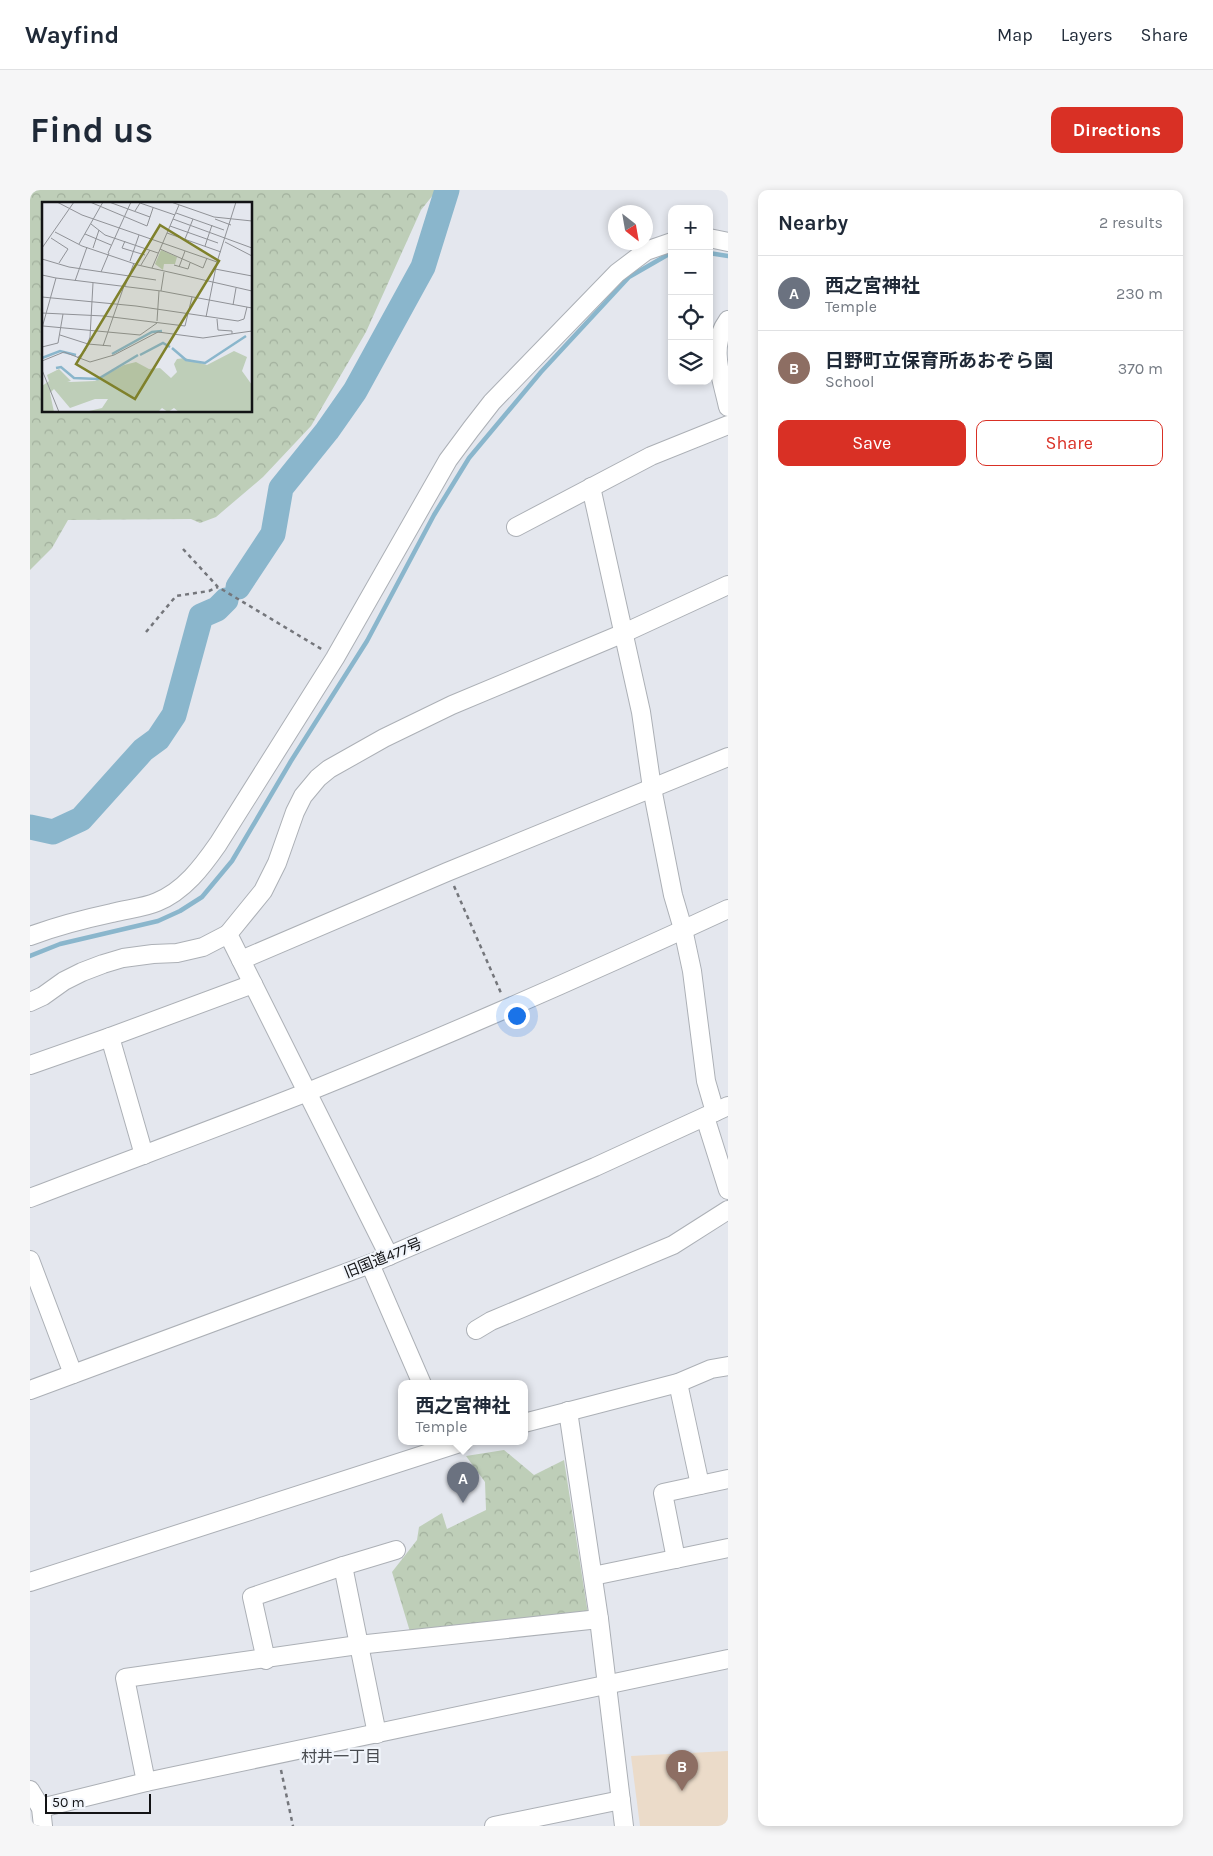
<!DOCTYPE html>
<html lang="en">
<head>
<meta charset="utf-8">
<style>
	:root { --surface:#fff; --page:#f6f6f7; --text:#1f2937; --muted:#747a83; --line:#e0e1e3; --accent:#d93025 }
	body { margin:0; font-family:Karla,"Noto Sans JP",sans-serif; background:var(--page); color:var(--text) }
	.controls { position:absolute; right:15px; top:15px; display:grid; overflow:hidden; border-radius:10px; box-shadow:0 2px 8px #0003 }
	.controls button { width:45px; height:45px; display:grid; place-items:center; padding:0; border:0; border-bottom:1px solid var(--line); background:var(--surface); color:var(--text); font:25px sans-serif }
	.compass { position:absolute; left:578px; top:15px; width:45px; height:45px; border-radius:50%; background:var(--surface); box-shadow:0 2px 8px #0003; rotate:149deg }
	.scale { position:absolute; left:15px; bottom:12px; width:106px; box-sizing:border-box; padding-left:5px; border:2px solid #121315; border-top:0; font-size:14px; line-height:18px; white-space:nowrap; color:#121315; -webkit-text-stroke:4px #f1f5fb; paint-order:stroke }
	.you { position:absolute; left:486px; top:825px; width:18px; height:18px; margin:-12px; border:4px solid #fff; border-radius:50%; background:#1a73e8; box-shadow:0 0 0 8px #1a73e833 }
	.badge { display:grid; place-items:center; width:32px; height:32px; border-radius:50%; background:var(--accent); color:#fff; font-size:16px; font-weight:700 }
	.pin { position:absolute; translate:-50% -41px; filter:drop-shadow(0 1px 2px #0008) }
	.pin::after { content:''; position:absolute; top:26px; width:18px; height:15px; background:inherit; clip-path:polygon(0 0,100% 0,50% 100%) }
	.popup { position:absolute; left:368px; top:1190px; width:130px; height:65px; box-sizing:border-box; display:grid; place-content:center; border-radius:10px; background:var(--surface); filter:drop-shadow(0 1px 4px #0005); font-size:16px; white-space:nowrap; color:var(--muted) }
	.popup b { font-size:19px; color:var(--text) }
	.popup::after { content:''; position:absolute; left:50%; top:100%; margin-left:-10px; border:10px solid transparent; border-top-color:var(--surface) }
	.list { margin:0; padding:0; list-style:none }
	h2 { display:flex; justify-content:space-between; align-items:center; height:65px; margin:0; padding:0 20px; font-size:21px }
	h2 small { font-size:16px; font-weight:400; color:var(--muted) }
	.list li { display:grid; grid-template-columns:32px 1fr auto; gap:15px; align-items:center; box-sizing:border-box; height:75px; padding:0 20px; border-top:1px solid var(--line) }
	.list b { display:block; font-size:19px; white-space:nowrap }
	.list p { margin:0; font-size:16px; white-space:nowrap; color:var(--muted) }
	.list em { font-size:16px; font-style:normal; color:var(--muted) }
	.actions { display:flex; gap:10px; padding:15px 20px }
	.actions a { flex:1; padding:11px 0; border:1px solid var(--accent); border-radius:10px; text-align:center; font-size:18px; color:var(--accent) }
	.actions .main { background:var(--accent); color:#fff }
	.icon { flex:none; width:28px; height:28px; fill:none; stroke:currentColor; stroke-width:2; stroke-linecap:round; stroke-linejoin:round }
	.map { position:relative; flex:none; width:698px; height:1636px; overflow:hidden; border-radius:10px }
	header { display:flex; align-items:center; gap:30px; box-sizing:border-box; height:70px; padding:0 25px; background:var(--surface); border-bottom:1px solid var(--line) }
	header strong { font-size:24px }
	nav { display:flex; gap:28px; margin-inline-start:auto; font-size:18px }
	.intro { display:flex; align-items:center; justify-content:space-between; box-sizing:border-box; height:120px; padding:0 30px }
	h1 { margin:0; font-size:35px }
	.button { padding:12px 22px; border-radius:10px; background:var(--accent); color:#fff; font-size:18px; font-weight:700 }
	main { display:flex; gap:30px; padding:0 30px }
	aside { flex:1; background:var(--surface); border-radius:10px; box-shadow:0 2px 8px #0003 }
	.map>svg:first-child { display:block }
	.education { fill:#ebdbc9 }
	.forest { fill:url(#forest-crowns); fill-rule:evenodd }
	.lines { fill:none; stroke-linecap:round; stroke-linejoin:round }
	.stream { stroke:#8ab6cc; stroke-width:4.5 }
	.river { stroke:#8ab6cc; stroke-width:25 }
	.minor-casing { stroke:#acb0b6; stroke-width:20 }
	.path { stroke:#74767b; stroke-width:2.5; stroke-dasharray:4 4; stroke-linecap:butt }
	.minor { stroke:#fff; stroke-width:18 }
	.labels { text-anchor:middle; stroke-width:4.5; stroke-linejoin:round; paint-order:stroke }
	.street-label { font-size:15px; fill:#121315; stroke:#f1f5fb }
	.neighbourhood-label { font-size:16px; fill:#484b50; stroke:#f1f5fb }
	.inset-river { fill:none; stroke:#8ab6cc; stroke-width:2.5 }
	.inset-road { fill:none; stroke:#909297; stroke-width:1 }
	.view { fill:#7f812b; fill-opacity:0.15; stroke:#7f812b; stroke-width:2.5 }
	.inset-edge { fill:none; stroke:#121315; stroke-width:2.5 }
</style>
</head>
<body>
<header>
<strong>Wayfind</strong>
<nav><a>Map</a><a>Layers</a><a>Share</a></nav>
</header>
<div class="intro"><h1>Find us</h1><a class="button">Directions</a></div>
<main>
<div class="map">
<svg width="698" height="1636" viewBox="0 0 698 1636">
	<defs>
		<pattern id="forest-crowns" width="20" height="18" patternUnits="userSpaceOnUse" patternTransform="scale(1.25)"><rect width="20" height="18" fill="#beceb8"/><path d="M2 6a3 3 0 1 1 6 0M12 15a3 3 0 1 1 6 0" fill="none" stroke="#a2b09d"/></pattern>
	</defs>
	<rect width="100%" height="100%" fill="#e4e7ee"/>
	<path class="education" d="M698,1561v75h-88l-9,-70z"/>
	<g class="forest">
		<path d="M0,0h407l-16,20 -55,122 -55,94 -48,51 -47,40 -16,6 -9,-4 -123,1 -16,28 -22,22zM14,14h207v207h-207z"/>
		<path d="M474,1260l30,25 30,-15 24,154 -177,21 -19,-63 25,-32 2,-13 23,-14 5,16 39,-19 -1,-28 -19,-26z"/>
	</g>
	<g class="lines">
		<g class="stream">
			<path d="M679,63l19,3"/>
			<path d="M0,766l30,-12 98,-23 22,-10 22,-14 30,-36 59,-100 76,-120 67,-126 35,-57 72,-86 88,-95 40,-23h3"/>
		</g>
		<g class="river">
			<path d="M208,397l35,-53 8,-46 46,-57 28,-40 68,-124 24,-77"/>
			<path d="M0,637l23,5 28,-13 62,-69 15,-11 16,-24 27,-99 16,-7 9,-9"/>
		</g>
		<g class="minor-casing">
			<g id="minor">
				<path d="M679,48l19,4"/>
				<path d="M698,130c-20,27 -6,58 0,87"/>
				<path d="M561,297l50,225 11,76 21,107 10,34 9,42 14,110 9,31"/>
				<path d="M486,337l135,-71 77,-31"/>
				<path d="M0,746c27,-10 54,-17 82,-23 15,-4 31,-5 45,-11 27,-11 45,-35 61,-58l117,-186 113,-198 23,-31 21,-27 125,-129 29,-22 26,-9"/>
				<path d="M211,770l-13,-26 35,-43 14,-28 18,-51 8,-16 15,-18 11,-9 55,-31 68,-33 172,-72 104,-48"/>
				<path d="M0,812l13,-6 21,-15 18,-9 21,-8 20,-6 30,-4 24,-1 26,-6 25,-13"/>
				<path d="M80,847l34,118"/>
				<path d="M0,875l80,-28 143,-53"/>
				<path d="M675,927l23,73"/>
				<path d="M0,1008c93,-36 187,-70 280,-107 141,-57 280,-118 418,-182"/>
				<path d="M359,1066l-148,-296 206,-88 281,-115"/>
				<path d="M0,1070l43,114"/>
				<path d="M340,1074l52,120"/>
				<path d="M446,1140l15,-9 182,-76 55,-35"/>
				<path d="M648,1193l22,102"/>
				<path d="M0,1200l340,-126 225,-97 133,-61"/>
				<path d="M538,1221l31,208 25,207"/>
				<path d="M494,1233l154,-40 33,-14 17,-3"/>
				<path d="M646,1369l-13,-66 65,-14"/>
				<path d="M313,1376l34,168"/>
				<path d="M563,1386l135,-28"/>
				<path d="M0,1392l433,-140"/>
				<path d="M236,1470l-14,-63 91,-31 53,-16"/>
				<path d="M116,1592l-21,-104 233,-33 241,-26"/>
				<path d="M0,1600l11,18 2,18"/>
				<path d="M11,1618l105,-26 582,-123"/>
				<path d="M464,1636l127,-26"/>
			</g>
		</g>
		<g class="path">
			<path d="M153,359l35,38 105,63"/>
			<path d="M116,442l30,-36 33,-5 9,-4"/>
			<path d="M424,696l47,107"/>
			<path d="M251,1580l12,56"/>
		</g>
		<use href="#minor" class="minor"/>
	</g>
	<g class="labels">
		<g class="street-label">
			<text transform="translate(353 1068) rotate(-22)" y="5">旧国道477号</text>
		</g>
		<g class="neighbourhood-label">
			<text x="311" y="1572">村井一丁目</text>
		</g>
	</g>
	<g transform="translate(12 12)">
		<rect width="210" height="210" fill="#e4e7ee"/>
		<path d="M119,48l16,7 -2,7h-11l-1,6 -8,-6zM192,149l13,6 -5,14 10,14v27h-73l-5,-4 -6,4 -6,-4 -4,4h-73l17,-4 6,-9h-13l-25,9 -16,-19 -4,4 4,19h-12v-26l13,-9 15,5 25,-1 29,-16 12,-3 13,7 11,-1 11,10 6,-6 -3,-8 3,-5 8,-1 22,7z" fill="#beceb8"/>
		<path d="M17,167l12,12 -21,3 -3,-9z" fill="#beceb8"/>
		<path class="inset-river" d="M130,146l14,12 19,3 41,-27M70,152l40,-22 10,-1M98,153l23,-12 7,4M0,156l18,-7 16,4M14,166l5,-1 13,11 24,1 40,-24"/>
		<path class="inset-road" d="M15,0l25,13 135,47M48,0l57,24 6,-18M67,0l41,15M129,0l43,15 38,4M93,9l5,-8 35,12M134,11l48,17M131,17l79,29M173,17l16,6M49,22l14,11 53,18M128,24l48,17M13,30l27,14 56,19 114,26M125,31l54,19M43,32l26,11M9,36l17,11 -9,14M143,37l8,-20M83,39l-3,7 23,7M183,40l27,14M37,42l24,-42M163,44l7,-21M0,46l32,-46M51,46l6,-18M118,47l43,19 4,-10M66,51l23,-51M0,57l27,8 87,13M88,59l9,-26M99,63l9,-15M132,63l14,4 2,-6M137,65l6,-16M110,66l27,-63M173,67l37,7M59,70l8,-19M0,73l14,3 -14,50M14,76l105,13 91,17M33,79l12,-34M83,84l9,-23M119,89l3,-19M0,95l94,9 102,15 6,-2 3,-12M191,103l3,-17M0,111l62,3 81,10 7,-29M164,115l11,-55 19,-60M175,117l1,11 14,1v3M115,119l2,-30M1,124l97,9 17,-12M18,133l28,9M46,142l23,2M61,144l21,-60M0,145l16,-4 5,-29M35,156l8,-7 5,-14 3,-54M0,159l22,-9 26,10 24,-7 44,-23 45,6 49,-7M0,168l17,42"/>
		<path class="view" d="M118,23l59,36 -84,138 -59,-35z"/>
		<rect width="210" height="210" class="inset-edge"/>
	</g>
</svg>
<div class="controls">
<button>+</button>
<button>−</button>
<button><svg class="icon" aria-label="locate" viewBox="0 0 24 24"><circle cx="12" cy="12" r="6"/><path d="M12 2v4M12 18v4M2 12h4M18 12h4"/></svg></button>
<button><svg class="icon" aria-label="layers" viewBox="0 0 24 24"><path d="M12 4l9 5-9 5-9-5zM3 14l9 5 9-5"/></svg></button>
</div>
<svg class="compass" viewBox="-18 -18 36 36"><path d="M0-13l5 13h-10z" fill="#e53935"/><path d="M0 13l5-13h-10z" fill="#747a83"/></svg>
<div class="scale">50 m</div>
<div class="you"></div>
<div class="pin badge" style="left:433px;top:1313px;background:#6b7280">A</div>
<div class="popup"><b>西之宮神社</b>Temple</div>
<div class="pin badge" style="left:652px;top:1601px;background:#8d6e63">B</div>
</div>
<aside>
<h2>Nearby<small>2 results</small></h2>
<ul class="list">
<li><span class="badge" style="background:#6b7280">A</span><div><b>西之宮神社</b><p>Temple</p></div><em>230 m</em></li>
<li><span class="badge" style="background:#8d6e63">B</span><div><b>日野町立保育所あおぞら園</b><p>School</p></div><em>370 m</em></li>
</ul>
<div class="actions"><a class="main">Save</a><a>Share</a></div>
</aside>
</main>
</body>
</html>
